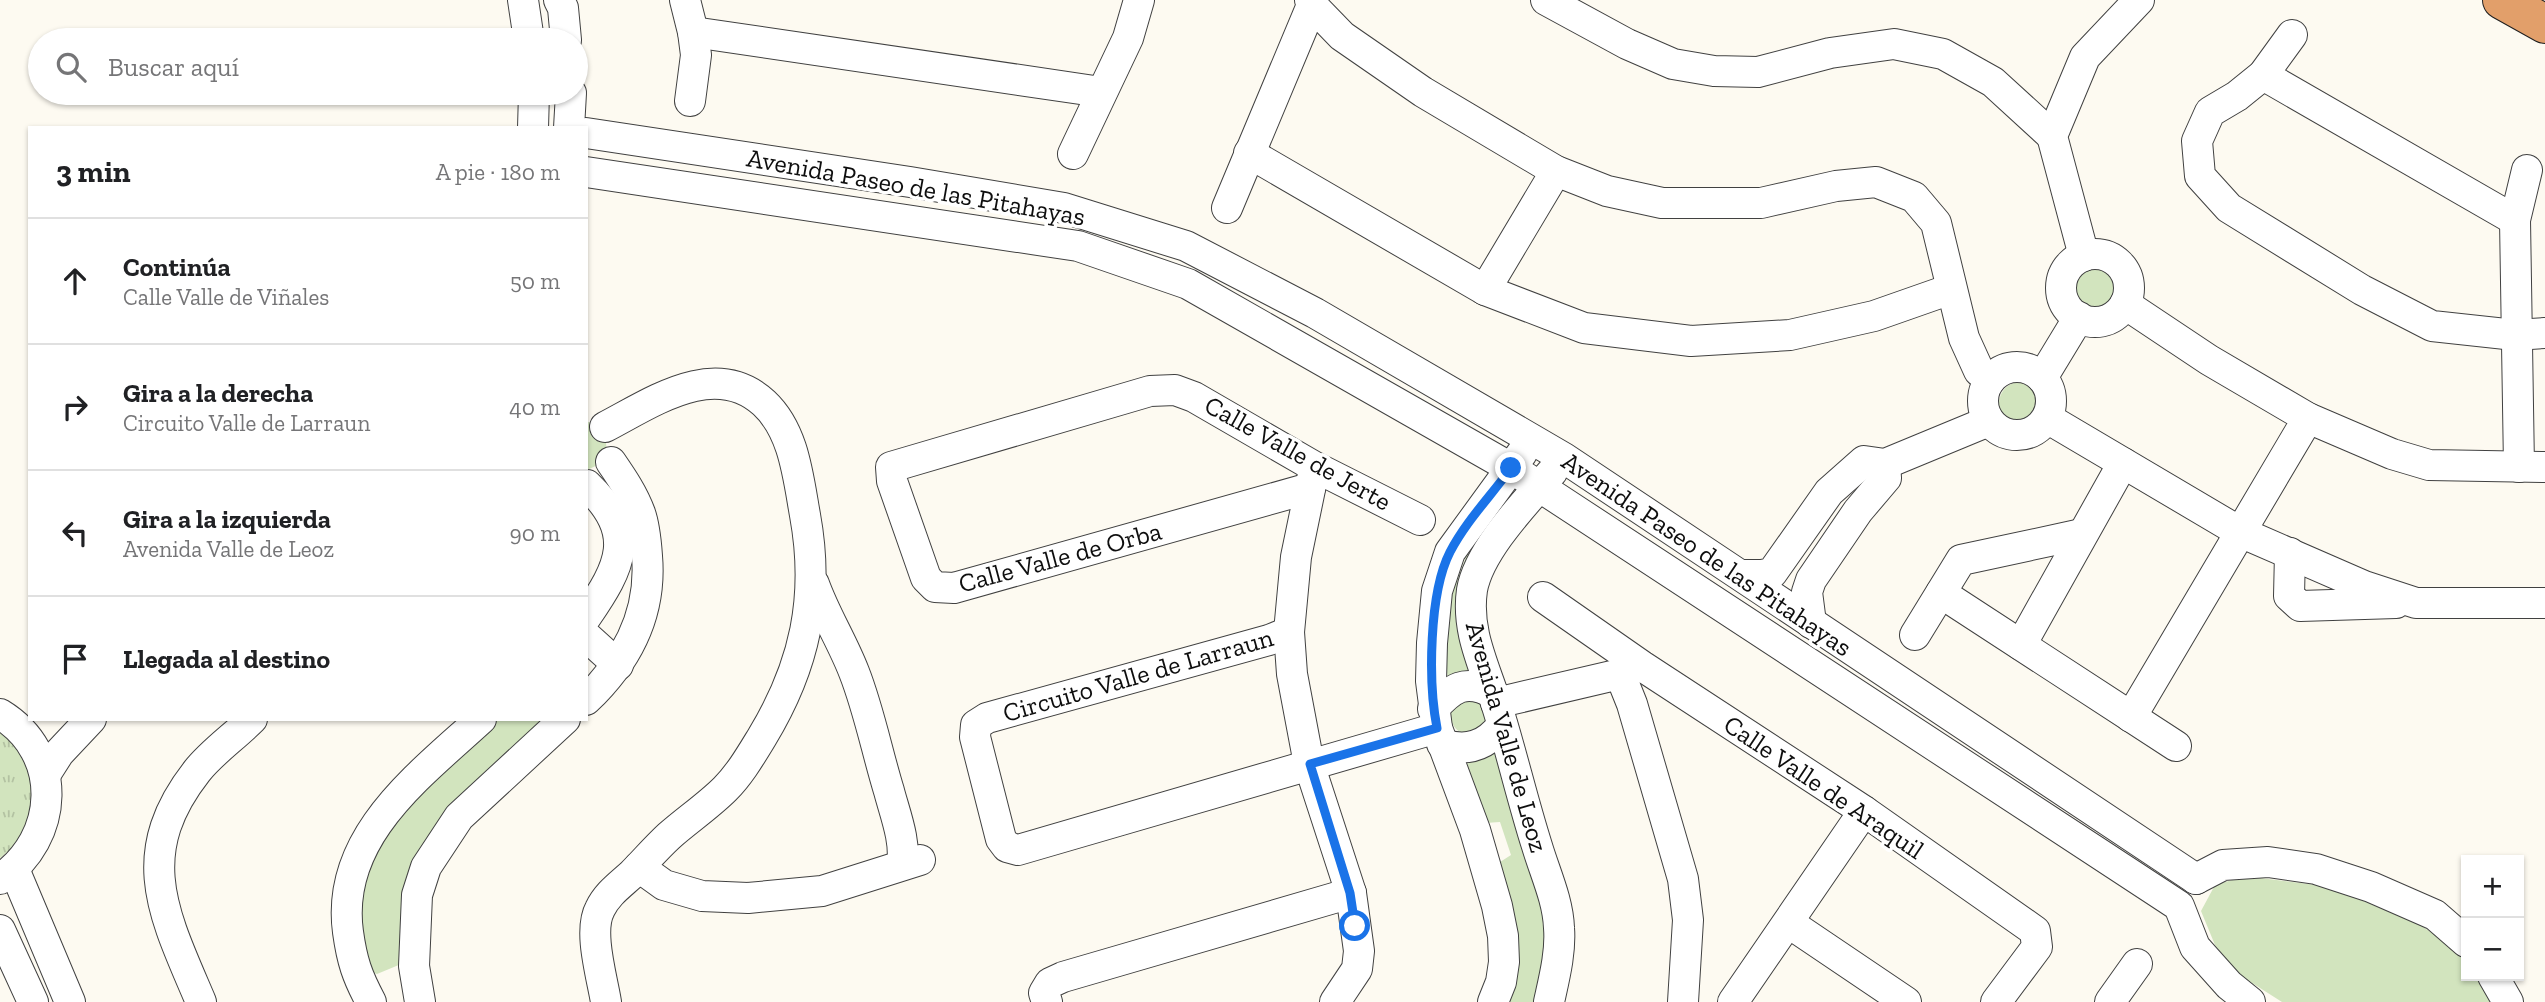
<!DOCTYPE html>
<html lang="es">
<head>
<meta charset="utf-8">
<style>
	:root { --surface:#fff; --page:#f6f6f6; --text:#202124; --muted:#757577; --line:#e0e0e0 }
	body { margin:0; font-family:"Zilla Slab",serif; background:var(--page); color:var(--text) }
	.controls { position:absolute; right:21px; bottom:21px; display:grid; overflow:hidden; border-radius:0px; box-shadow:0 2px 5px #0004 }
	.controls button { width:63px; height:63px; display:grid; place-items:center; padding:0; border:0; border-bottom:2px solid var(--line); background:var(--surface); color:var(--text); font:35px sans-serif }
	.stop { position:absolute; width:21px; height:21px; margin:-16px; border:5px solid #1a73e8; border-radius:50%; background:#fff }
	.stop.end { background:#1a73e8; border-color:#fff; box-shadow:0 2px 7px #0008 }
	.list { margin:0; padding:0; list-style:none }
	h2 { display:flex; justify-content:space-between; align-items:center; height:91px; margin:0; padding:0 28px; font-size:30px }
	h2 small { font-size:23px; font-weight:400; color:var(--muted) }
	.list li { display:grid; grid-template-columns:46px 1fr auto; gap:21px; align-items:center; box-sizing:border-box; height:126px; padding:0 28px; border-top:2px solid var(--line) }
	.list b { display:block; font-size:26px; white-space:nowrap }
	.list p { margin:0; font-size:23px; white-space:nowrap; color:var(--muted) }
	.list em { font-size:23px; font-style:normal; color:var(--muted) }
	.icon { flex:none; width:38px; height:38px; fill:none; stroke:currentColor; stroke-width:2; stroke-linecap:round; stroke-linejoin:round }
	.map { position:relative; flex:none; width:2545px; height:1002px; overflow:hidden }
	.search { position:absolute; background:var(--surface); box-shadow:0 2px 5px #0004; left:28px; top:28px; width:560px; height:77px; display:flex; align-items:center; gap:18px; box-sizing:border-box; padding:0 24px; border-radius:38px; color:var(--muted); font-size:26px }
	.panel { position:absolute; background:var(--surface); box-shadow:0 2px 5px #0004; left:28px; top:126px; width:560px; height:595px; border-radius:0px }
	.map>svg:first-child { display:block }
	.grass { fill:#d2e4be }
	.park { fill:url(#park-tufts) }
	.lines { fill:none; stroke-linecap:round; stroke-linejoin:round }
	.minor-casing { stroke:#414141; stroke-width:32 }
	.highway-casing { stroke:#1f1f1f; stroke-width:40 }
	.minor { stroke:#fff; stroke-width:30 }
	.highway { stroke:#e29f6a; stroke-width:38 }
	.route { stroke:#1a73e8; stroke-width:9 }
	.labels { text-anchor:middle; stroke-width:7; stroke-linejoin:round; paint-order:stroke }
	.street-label { font-size:26px; fill:#0e0e0e; stroke:#fff }
</style>
</head>
<body>
<div class="map">
<svg width="2545" height="1002" viewBox="0 0 2545 1002">
	<defs>
		<pattern id="park-tufts" width="24" height="20" patternUnits="userSpaceOnUse" patternTransform="scale(1.75)"><rect width="24" height="20" fill="#d2e4be"/><path d="M3 7l-1-3M5 7V3M7 7l1-3M15 17l-1-3M17 17v-4M19 17l1-3" fill="none" stroke="#b3c2a2"/></pattern>
	</defs>
	<rect width="100%" height="100%" fill="#fdfaf1"/>
	<g class="grass">
		<circle cx="2097" cy="287" r="24"/>
		<circle cx="2020" cy="403" r="21"/>
		<path d="M586,421c26,7 28,42 0,49z"/>
		<path d="M1467,554l8,2 3,115 -30,9 -3,-23 5,-58z"/>
		<path d="M1478,697l10,15 -3,13c-4,2 -12,7 -17,8 -15,2 -20,-17 -16,-27z"/>
		<path d="M491,719h57l-93,87 -49,156 -29,12 -6,-2 -11,-28 1,-61 21,-49z"/>
		<path d="M1498,746l50,177 -8,79h-33l-10,-138 14,-9 -11,-33 -15,1 -21,-70z"/>
		<path d="M2245,876l72,9 35,11 70,30 29,20 15,15v15h16l15,26h-215l-44,-28 -23,-29 -14,-34 14,-26z"/>
	</g>
	<path class="park" d="M0,729c7,8 17,16 22,25 17,34 11,82 -22,104z"/>
	<g class="lines">
		<g class="minor-casing">
			<g id="minor">
				<path d="M523,0l6,40"/>
				<path d="M559,0l4,8 3,32"/>
				<path d="M685,0l8,32 3,23 -6,46"/>
				<path d="M1546,0l81,44 46,20 41,7 44,1 72,-19 64,-9 49,10 50,28 59,54"/>
				<path d="M1312,5l30,31 81,56 133,79 51,20 55,12h99l75,-17 40,-4 38,15 22,26 28,115 15,33 11,9"/>
				<path d="M693,32l408,60"/>
				<path d="M2292,35l-29,40 -26,21 -27,16 -13,29 3,35 29,32 133,82 70,36 83,9 30,-2"/>
				<path d="M2263,75l252,145"/>
				<path d="M533,128l1,-35"/>
				<path d="M569,128l2,-35"/>
				<path d="M586,133l324,49 154,26 122,38 129,67 249,145 632,421"/>
				<path d="M1249,153l236,137 99,38 107,13 99,-6 84,-19 77,-27"/>
				<path d="M1073,154l55,-116 11,-38"/>
				<path d="M586,172l492,74 110,38 323,184 668,438 16,41 34,38 21,17"/>
				<path d="M1227,208l85,-203 -2,-5"/>
				<circle cx="2095" cy="288" r="34"/>
				<path d="M2084,256l-32,-120 33,-79 54,-57"/>
				<path d="M1485,290l71,-119"/>
				<path d="M2125,304l84,56 99,58 84,36 37,11 116,2"/>
				<circle cx="2017" cy="401" r="34"/>
				<path d="M2042,378l37,-61"/>
				<path d="M2047,418l193,114 124,54 52,17h129"/>
				<path d="M605,427c48,-25 110,-69 159,-24 30,28 34,73 41,112 15,82 0,151 -43,222 -11,18 -22,37 -37,52 -17,17 -38,31 -56,47 -13,12 -25,26 -37,38 -12,11 -25,20 -32,35 -12,22 2,68 6,93"/>
				<path d="M2519,467l-4,-247 12,-50"/>
				<path d="M1314,470l-18,87 -7,75 3,42 17,90 42,129 8,58 -2,18 -22,33"/>
				<path d="M1310,488l-356,100 -19,-1 -9,-9 -34,-97 -1,-14 259,-76 25,-1 19,7 121,70 105,53"/>
				<path d="M2290,553l-1,43 11,10 96,-3"/>
				<path d="M1742,575h20l10,-2 57,-81 35,-31 21,3 104,-43"/>
				<path d="M814,584c11,31 28,57 40,88 15,38 23,80 35,119 6,23 17,50 13,74"/>
				<path d="M1941,593l235,153"/>
				<path d="M1543,597l99,69 222,145 171,120 2,16 -41,55"/>
				<path d="M586,617c35,-51 52,-83 1,-132"/>
				<path d="M1811,623l-4,-31 4,-12 47,-69 28,-33 -1,-14"/>
				<path d="M1289,632l-20,8 -282,78 -11,7 -1,12 26,102 6,8 11,3 419,-122"/>
				<path d="M1915,635l46,-75 121,-26"/>
				<path d="M586,636l32,29"/>
				<path d="M2021,645l102,-182"/>
				<path d="M1620,674l12,30 51,175 5,41 -5,82"/>
				<path d="M586,700c41,-39 66,-86 61,-144 -1,-14 -2,-29 -7,-43 -7,-19 -18,-35 -29,-51"/>
				<path d="M1496,703l124,-29 18,-7"/>
				<path d="M1433,709c19,-21 32,-31 60,-16"/>
				<path d="M0,714c64,39 60,124 0,165"/>
				<path d="M2131,717l177,-299"/>
				<path d="M1442,744c25,8 44,2 60,-19"/>
				<path d="M45,775l14,-22 32,-34"/>
				<path d="M639,867l25,18 38,11 46,2 74,-7 98,-31"/>
				<path d="M14,869l56,133"/>
				<path d="M2196,879l27,-14 45,-3 48,7 55,18 64,28 31,27"/>
				<path d="M1789,923l117,79"/>
				<path d="M0,930l33,72"/>
				<path d="M2493,976l15,26"/>
				<path d="M201,1002c-37,-87 -70,-147 -4,-231 15,-19 37,-34 55,-52"/>
				<path d="M371,1002c-14,-26 -19,-41 -23,-70 -13,-95 71,-156 133,-213"/>
				<path d="M420,1002l-6,-36 3,-71 9,-28 33,-50 106,-98"/>
				<path d="M1047,1002l-3,-9 6,-10 13,-6 288,-84"/>
				<path d="M1493,1002l8,-20 3,-20 -1,-26 -6,-30 -22,-76 -38,-102 -6,-47 1,-38 5,-52 13,-39 72,-99"/>
				<path d="M1549,1002c5,-23 12,-50 10,-74 -1,-28 -14,-55 -22,-82 -15,-47 -26,-96 -41,-143 -12,-38 -30,-72 -24,-113 7,-40 54,-88 80,-118"/>
				<path d="M1733,1002l131,-191"/>
				<path d="M2110,1002l27,-38"/>
			</g>
		</g>
		<g class="highway-casing">
			<path id="highway" d="M2502,0l43,24"/>
		</g>
		<use href="#minor" class="minor"/>
		<use href="#highway" class="highway"/>
	</g>
	<g class="lines">
		<path class="route" d="M1355,926l-5,-33 -40,-129 127,-36c-9,-46 -8,-135 13,-176 16,-31 41,-56 61,-84"/>
	</g>
	<g class="labels">
		<g class="street-label">
			<text transform="translate(916 187) rotate(10)" y="9">Avenida Paseo de las Pitahayas</text>
			<text transform="translate(1298 453) rotate(29)" y="9">Calle Valle de Jerte</text>
			<text transform="translate(1707 554) rotate(34)" y="9">Avenida Paseo de las Pitahayas</text>
			<text transform="translate(1060 557) rotate(-15)" y="9">Calle Valle de Orba</text>
			<text transform="translate(1138 675) rotate(-16)" y="9">Circuito Valle de Larraun</text>
			<text transform="translate(1507 737) rotate(74)" y="9">Avenida Valle de Leoz</text>
			<text transform="translate(1824 787) rotate(34)" y="9">Calle Valle de Araquil</text>
		</g>
	</g>
</svg>
<div class="controls">
<button>+</button>
<button>−</button>
</div>
<div class="stop" style="left:1355px;top:926px"></div>
<div class="stop end" style="left:1511px;top:468px"></div>
<div class="search"><svg class="icon" aria-label="search" viewBox="0 0 24 24"><circle cx="10" cy="10" r="6"/><path d="M15 15l6 6"/></svg>Buscar aquí</div>
<section class="panel">
<h2>3 min<small>A pie · 180 m</small></h2>
<ul class="list">
<li><svg class="icon" aria-label="ahead" viewBox="0 0 24 24"><path d="M12 20V5M6 11l6-6 6 6"/></svg><div><b>Continúa</b><p>Calle Valle de Viñales</p></div><em>50 m</em></li>
<li><svg class="icon" aria-label="right" viewBox="0 0 24 24"><path d="M7 20v-9h11M14 6l5 5-5 5"/></svg><div><b>Gira a la derecha</b><p>Circuito Valle de Larraun</p></div><em>40 m</em></li>
<li><svg class="icon" aria-label="left" viewBox="0 0 24 24"><path d="M17 20v-9H6M10 6l-5 5 5 5"/></svg><div><b>Gira a la izquierda</b><p>Avenida Valle de Leoz</p></div><em>90 m</em></li>
<li><svg class="icon" aria-label="arrive" viewBox="0 0 24 24"><path d="M6 21V4h12l-3 4 3 4H6"/></svg><div><b>Llegada al destino</b></div></li>
</ul>
</section>
</div>
</body>
</html>
